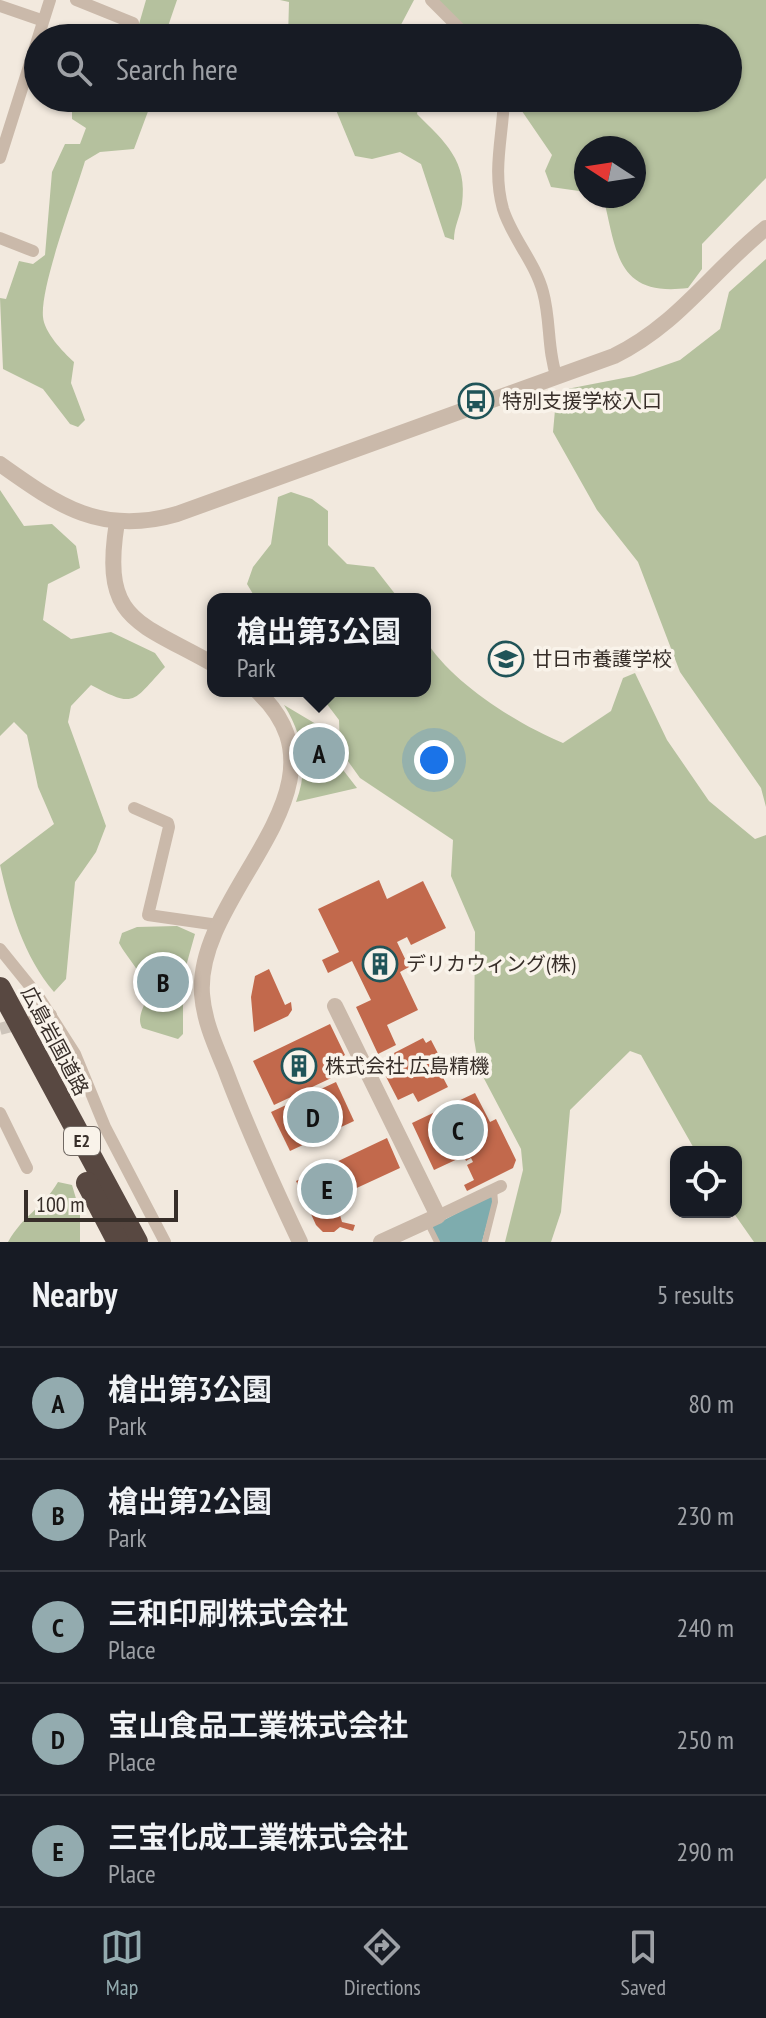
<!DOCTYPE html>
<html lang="en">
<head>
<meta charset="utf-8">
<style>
	:root { --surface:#171b24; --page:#242831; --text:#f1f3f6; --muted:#9ea1a6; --line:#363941; --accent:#93abaf }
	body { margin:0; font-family:"PT Sans Narrow","Noto Sans JP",sans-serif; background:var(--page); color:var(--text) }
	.controls { position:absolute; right:24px; bottom:24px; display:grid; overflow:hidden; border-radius:16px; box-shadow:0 2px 6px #0004 }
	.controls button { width:72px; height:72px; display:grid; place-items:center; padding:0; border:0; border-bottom:2px solid var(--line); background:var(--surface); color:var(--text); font:40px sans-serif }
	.compass { position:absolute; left:574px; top:136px; width:72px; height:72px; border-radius:50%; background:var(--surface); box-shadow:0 2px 6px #0004; rotate:282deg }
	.scale { position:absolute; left:24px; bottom:20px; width:154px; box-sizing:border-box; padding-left:8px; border:4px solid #372e29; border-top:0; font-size:22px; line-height:28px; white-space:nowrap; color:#372e29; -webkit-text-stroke:6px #f9f3ea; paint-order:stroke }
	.you { position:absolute; left:434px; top:760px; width:28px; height:28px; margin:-20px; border:6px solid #fff; border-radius:50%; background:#1a73e8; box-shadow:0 0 0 12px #1a73e833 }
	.badge { display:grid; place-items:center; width:52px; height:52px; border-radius:50%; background:var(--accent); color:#111; font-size:26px; font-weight:700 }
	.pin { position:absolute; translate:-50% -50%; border:4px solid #fff; box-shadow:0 2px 8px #0006 }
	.popup { position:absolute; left:207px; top:593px; width:224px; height:104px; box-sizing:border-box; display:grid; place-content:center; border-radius:16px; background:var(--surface); filter:drop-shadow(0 2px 6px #0005); font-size:26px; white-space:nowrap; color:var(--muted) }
	.popup b { font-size:30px; color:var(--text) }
	.popup::after { content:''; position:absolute; left:50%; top:100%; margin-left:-16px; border:16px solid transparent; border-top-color:var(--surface) }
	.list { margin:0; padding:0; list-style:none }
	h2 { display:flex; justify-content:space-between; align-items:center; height:104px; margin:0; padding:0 32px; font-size:34px }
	h2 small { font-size:26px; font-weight:400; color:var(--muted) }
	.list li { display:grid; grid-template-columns:52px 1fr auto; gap:24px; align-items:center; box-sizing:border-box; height:112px; padding:0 32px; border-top:2px solid var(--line) }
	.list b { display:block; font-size:30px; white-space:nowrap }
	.list p { margin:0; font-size:26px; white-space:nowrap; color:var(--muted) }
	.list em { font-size:26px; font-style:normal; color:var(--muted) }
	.icon { flex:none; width:44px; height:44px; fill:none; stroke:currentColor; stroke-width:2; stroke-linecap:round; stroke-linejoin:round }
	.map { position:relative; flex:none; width:766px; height:1242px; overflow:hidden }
	.search { position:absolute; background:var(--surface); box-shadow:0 2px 6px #0004; left:24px; right:24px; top:24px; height:88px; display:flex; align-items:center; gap:20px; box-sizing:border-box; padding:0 28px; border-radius:44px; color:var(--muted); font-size:30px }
	.sheet { height:664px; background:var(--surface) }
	nav { display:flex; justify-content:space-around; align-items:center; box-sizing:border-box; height:112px; border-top:2px solid var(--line); background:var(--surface); font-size:22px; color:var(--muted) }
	nav a { display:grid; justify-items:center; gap:4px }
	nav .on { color:var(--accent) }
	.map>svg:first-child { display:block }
	.green { fill:#b5c19e }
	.water { fill:#7eacae }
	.building { fill:#c2694c }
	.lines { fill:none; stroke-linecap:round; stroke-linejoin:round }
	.minor-tunnel { stroke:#cdc4ba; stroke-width:12; stroke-dasharray:12 6; stroke-linecap:butt }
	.service { stroke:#cab9aa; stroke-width:6 }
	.minor { stroke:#cab9aa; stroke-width:12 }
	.tertiary { stroke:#cab9aa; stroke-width:16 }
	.motorway { stroke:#584841; stroke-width:22 }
	.labels { text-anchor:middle; stroke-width:7; stroke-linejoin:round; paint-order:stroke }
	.shield { fill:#f9f3ea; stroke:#716963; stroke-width:2 }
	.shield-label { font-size:18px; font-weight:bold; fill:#372e29 }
	.poi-label { font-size:20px; fill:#372e29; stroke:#f9f3ea; text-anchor:start }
	.street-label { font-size:20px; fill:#372e29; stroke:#f9f3ea }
</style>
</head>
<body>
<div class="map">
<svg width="766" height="1242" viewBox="0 0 766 1242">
	<rect width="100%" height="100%" fill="#f2e9de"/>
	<g class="green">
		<path d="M146,0h31l-13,38h-29z"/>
		<path d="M280,0h134l-20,38h-106l1,-36z"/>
		<path d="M434,0h332v178l-64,66v25l-14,19c-72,9 -71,-36 -85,-92h31v-48h-48v44l-35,-5 -6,-16 7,-16 -39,-57h215v-60h-252z"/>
		<path d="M72,98h81l-19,51 -34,3 -15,9c-10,34 -45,125 -42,156 1,15 20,35 31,45l-3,21 14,37 -7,7 -8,-3 -27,-35 -40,-20 -3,-71 6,1 13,-38 14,3 12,-9 7,-83 13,-28h15l6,-16 -14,-9z"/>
		<path d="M331,98h89l-3,16c28,28 51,47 45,90 -2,13 -8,22 -8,36l-9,-3 -24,-73 -21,-12 -28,7 -17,-3z"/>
		<path d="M766,259v548l-5,-19 -81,-116 -42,-110 -41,-52 -44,-78 3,-33 11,-10 67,-13 46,-16 40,-31 9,-37z"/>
		<path d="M0,490l24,36 28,-2 24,22 4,22 -32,16 -5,36 28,19 40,-7 44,21 10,14c-33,35 -29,42 -74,18l-20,21 -3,16 38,104 -10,26 -21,30 -9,97 -12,13c-30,-35 -44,-83 -54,-127l54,-41 -16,-37 -11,-52 -13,-13 -14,14z"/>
		<path d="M291,492l21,7 16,12v34l19,19 27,3 25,32h-143l-9,-15 6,-17 18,-23 7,-47z"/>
		<path d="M425,639c25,43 92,85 138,104l48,-32 12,-33 12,-5 32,67 42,61 46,38 11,-4v407h-12l-21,-30h3v-60h-40l-55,-97 -11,-4 -60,59 -9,102 -10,30h-46l18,-72 -2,-21 -42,-80 -5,-30 1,-107 -24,-56 2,-36 -93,-62 -20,-28 -1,-30 -22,-29h108z"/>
		<path d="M284,705l37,22 19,39 17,22 -61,14c13,-34 7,-67 -12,-97z"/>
		<path d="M177,926l18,8 -12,43v57l-5,5 -36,-11c-7,-14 7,-24 4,-38 -3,-17 -19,-32 -27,-47l3,-10 15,-6z"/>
		<path d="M58,1182l14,3 8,27v30h-72c16,-28 34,-33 50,-60z"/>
	</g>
	<path class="water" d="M491,1195l2,7 -11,40h-44l-7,-15z"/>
	<g class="building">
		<path d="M379,880l8,19 36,-18 23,47 -35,17 -4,-8 -10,5 12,25 -9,5 18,38 -31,15 9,20 -18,9 -22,-47 15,-7 -19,-39 -24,12 -6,-13 17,-8 -21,-43z"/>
		<path d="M269,969l16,36 6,-3 1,8 -4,6 -34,16 -3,-35 4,-21z"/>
		<path d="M330,1024l15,31 -7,4 6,13 -70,33 -21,-44z"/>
		<path d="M423,1038l3,5 5,-3 12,23 -6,3 11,21 -30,15 -5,-9 -15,7 -16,-31 15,-8 -3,-8z"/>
		<path d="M336,1082l18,39 -64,30 -19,-39z"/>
		<path d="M475,1093l15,29 6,-3 20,41 -3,8 -46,23 -3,-6 10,-5 -7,-15 6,-3 -2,-4 -5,3 -2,-5 -30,14 -22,-47z"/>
		<path d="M387,1138l13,30 -65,30 7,24 13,3 -2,6 -13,-4 -6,5h-11l-7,-7 -20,-44z"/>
	</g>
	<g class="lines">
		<path class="minor-tunnel" d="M0,1029l22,-6"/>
		<g class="service">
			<path d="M428,1224l9,18"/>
			<path d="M485,1242l10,-40 -1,-13"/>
		</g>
		<g class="minor">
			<path d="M76,0l57,23"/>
			<path d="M431,0l38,38"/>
			<path d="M0,6l41,14"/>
			<path d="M504,98c-1,38 -12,72 -1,111 9,29 32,53 40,83 8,29 4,58 14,86"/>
			<path d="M0,158l50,-158"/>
			<path d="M0,238l33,13"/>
			<path d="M134,808l34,15 1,4 -21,88 70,10"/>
			<path d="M0,949l38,47 37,58 30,73 60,115"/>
			<path d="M33,1020l18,-5"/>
			<path d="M0,1113l27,55"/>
			<path d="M438,1216l63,-30"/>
		</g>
		<g class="tertiary">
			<path d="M0,464c59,42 101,72 177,50l437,-158c65,-32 97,-84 152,-128"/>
			<path d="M117,522c-16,99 20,99 96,142"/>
			<path d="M257,691c104,97 -62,199 -55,303 2,27 13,51 23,75 22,59 48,116 75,173"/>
			<path d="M335,1006l103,210 -57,26"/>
		</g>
		<g class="motorway">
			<path d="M0,988l137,254"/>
			<path d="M87,1183l31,59"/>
		</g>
	</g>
	<defs>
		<g id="bus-ring" transform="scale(1.8)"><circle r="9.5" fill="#f9f3ea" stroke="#205458" stroke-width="1.5"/><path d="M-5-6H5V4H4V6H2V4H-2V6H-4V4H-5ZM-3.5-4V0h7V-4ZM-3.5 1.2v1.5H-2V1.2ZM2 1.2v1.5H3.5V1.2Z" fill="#205458"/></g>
		<g id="school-ring" transform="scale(1.8)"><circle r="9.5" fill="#f9f3ea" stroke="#205458" stroke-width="1.5"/><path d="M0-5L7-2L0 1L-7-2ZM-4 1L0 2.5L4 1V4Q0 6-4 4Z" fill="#205458"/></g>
		<g id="building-ring" transform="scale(1.8)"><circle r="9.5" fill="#f9f3ea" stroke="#205458" stroke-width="1.5"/><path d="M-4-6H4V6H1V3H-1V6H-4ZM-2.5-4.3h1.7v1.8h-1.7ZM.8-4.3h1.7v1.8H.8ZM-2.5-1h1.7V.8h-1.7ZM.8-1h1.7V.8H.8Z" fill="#205458"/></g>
	</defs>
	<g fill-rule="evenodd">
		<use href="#bus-ring" x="476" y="401"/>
		<use href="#school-ring" x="506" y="659"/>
		<use href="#building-ring" x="380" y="964"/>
		<use href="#building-ring" x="299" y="1066"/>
	</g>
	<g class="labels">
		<rect class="shield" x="64" y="1127" width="36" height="28" rx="6"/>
		<g class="shield-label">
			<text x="82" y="1147">E2</text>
		</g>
		<g class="poi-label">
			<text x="502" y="408">特別支援学校入口</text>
			<text x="532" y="666">廿日市養護学校</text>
			<text x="406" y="971">デリカウィング(株)</text>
			<text x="325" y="1073">株式会社 広島精機</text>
		</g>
		<g class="street-label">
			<text transform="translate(55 1041) rotate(62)" y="7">広島岩国道路</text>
		</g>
	</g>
</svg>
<div class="controls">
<button><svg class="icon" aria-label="locate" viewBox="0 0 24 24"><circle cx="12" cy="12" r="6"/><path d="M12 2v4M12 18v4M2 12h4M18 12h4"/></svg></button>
</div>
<svg class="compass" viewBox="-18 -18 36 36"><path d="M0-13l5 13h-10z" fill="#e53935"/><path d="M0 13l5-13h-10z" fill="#9ea1a6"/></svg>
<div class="scale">100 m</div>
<div class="you"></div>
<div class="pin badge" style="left:319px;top:753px">A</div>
<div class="popup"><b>槍出第3公園</b>Park</div>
<div class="pin badge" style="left:163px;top:982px">B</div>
<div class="pin badge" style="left:458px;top:1130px">C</div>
<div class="pin badge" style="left:313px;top:1117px">D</div>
<div class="pin badge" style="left:327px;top:1189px">E</div>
<div class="search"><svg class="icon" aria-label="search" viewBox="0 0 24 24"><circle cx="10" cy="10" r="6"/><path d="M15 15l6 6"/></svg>Search here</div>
</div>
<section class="sheet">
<h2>Nearby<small>5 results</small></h2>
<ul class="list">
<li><span class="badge">A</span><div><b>槍出第3公園</b><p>Park</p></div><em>80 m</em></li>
<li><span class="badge">B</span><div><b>槍出第2公園</b><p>Park</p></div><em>230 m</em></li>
<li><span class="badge">C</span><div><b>三和印刷株式会社</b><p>Place</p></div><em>240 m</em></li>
<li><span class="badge">D</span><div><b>宝山食品工業株式会社</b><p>Place</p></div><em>250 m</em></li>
<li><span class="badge">E</span><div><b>三宝化成工業株式会社</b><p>Place</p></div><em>290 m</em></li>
</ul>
</section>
<nav>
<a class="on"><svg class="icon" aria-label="map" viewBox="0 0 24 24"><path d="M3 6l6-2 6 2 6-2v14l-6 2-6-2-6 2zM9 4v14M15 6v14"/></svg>Map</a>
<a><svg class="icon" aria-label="directions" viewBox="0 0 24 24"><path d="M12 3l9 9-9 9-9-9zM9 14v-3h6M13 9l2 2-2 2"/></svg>Directions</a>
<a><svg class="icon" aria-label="saved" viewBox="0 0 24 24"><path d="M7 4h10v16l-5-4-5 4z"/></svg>Saved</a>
</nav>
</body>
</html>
